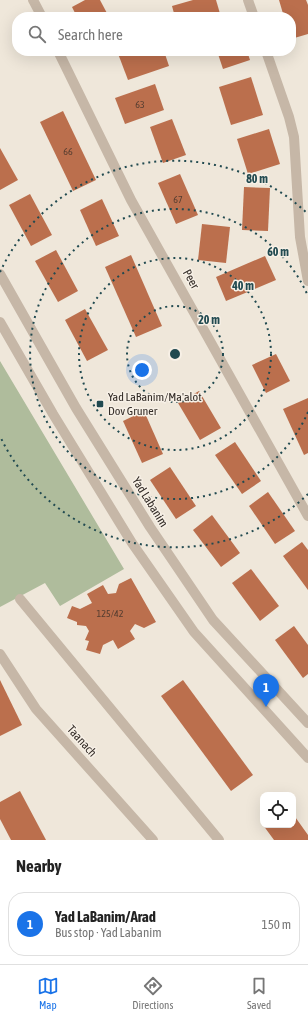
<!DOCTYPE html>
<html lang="en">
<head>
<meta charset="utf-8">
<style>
	:root { --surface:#fff; --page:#f6f6f6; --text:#222; --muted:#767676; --line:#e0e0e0; --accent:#1a73e8 }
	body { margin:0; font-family:"Asap Condensed",sans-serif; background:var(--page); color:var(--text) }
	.controls { position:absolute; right:12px; bottom:12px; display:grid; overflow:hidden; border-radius:8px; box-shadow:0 4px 16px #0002 }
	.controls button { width:36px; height:36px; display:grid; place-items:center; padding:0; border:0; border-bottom:1px solid var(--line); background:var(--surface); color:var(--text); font:20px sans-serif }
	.you { position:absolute; left:142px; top:370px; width:14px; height:14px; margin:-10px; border:3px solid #fff; border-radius:50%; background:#1a73e8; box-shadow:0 0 0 6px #1a73e833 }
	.badge { display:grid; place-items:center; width:26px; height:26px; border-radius:50%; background:var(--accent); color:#fff; font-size:13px; font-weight:700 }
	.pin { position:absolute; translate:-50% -33px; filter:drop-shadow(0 1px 2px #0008) }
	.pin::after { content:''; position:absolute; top:21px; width:14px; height:12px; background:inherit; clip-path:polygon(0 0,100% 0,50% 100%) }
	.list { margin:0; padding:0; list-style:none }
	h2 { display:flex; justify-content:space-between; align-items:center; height:52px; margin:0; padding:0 16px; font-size:17px }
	h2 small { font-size:13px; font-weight:400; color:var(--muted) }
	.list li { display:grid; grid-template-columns:26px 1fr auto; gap:12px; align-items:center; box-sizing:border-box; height:64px; margin:0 8px 8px; padding:0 8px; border:1px solid var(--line); border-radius:16px }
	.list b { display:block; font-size:15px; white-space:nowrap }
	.list p { margin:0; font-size:13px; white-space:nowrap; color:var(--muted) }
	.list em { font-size:13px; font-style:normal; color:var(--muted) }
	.icon { flex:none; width:22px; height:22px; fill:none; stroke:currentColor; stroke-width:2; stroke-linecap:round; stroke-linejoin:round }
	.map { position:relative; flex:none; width:308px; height:840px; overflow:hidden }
	.search { position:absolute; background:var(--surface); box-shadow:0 4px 16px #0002; left:12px; right:12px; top:12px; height:44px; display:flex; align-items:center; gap:10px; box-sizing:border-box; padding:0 14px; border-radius:16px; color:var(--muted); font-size:15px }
	.sheet { height:124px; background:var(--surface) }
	nav { display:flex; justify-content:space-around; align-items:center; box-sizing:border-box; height:56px; border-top:1px solid var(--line); background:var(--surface); font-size:11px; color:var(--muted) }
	nav a { display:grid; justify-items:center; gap:2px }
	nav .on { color:var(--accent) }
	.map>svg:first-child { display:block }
	.green { fill:#afbc9c }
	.building { fill:#bb6f4d }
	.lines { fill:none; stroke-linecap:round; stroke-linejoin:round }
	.minor { stroke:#c6b7a7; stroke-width:10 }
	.ring { fill:none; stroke:#214a50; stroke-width:2; stroke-dasharray:2 4 }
	.poi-dot { fill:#214a50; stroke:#f7f0e6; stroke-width:1.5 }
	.labels { text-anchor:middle; stroke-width:3; stroke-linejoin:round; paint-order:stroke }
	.number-label { font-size:10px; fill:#553d30 }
	.street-label { font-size:12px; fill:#332c27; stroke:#f7f0e6 }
	.poi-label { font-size:12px; fill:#332c27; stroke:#f7f0e6; text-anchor:start }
	.centre { fill:#214a50; stroke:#f7f0e6; stroke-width:2 }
	.ring-label { font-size:12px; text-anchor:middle; font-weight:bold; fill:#214a50; stroke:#f7f0e6; stroke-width:3; stroke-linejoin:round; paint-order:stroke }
</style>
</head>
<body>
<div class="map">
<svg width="308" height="840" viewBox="0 0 308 840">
	<rect width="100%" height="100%" fill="#efe7da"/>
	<path class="green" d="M0,361l124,208 -64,37 -15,-23 -45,24z"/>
	<g class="building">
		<path d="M85,0h15l9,17h-32l-5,-10z"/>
		<path d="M193,0h23l5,17h-46l-3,-11z"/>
		<path d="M279,0h27l2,5v29l-17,5v-22h-7z"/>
		<path d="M117,51h47l5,15 -41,14z"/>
		<path d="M217,51h30l3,9 -27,9z"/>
		<path d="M251,77l12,38 -32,10 -12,-38z"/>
		<path d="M155,84l9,26 -39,14 -10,-26z"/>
		<path d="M63,111l33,69 -23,11 -33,-69z"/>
		<path d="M172,119l14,36 -23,8 -13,-36z"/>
		<path d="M269,129l11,35 -32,10 -11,-35z"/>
		<path d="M0,148l18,32 -18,10z"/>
		<path d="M180,174l18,41 -22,9 -18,-41z"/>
		<path d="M244,187l26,1 -2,43 -26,-1z"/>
		<path d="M30,194l22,41 -21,11 -22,-41z"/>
		<path d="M102,199l17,37 -23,10 -16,-36z"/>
		<path d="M202,224l28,3 -4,36 -28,-3z"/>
		<path d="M56,250l22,41 -20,11 -23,-41z"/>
		<path d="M131,255l31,71 -26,11 -31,-70z"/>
		<path d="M265,256l11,24 -50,21 -10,-24z"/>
		<path d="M85,309l23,41 -21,11 -22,-41z"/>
		<path d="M276,354l14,27 -24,12 -14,-28z"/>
		<path d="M199,391l22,37 -21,12 -22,-37z"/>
		<path d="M308,398v55l-4,2 -21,-46z"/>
		<path d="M144,411l19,43 -21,9 -19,-42z"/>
		<path d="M235,442l26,39 -19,13 -27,-39z"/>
		<path d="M170,467l26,39 -20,13 -26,-39z"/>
		<path d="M268,492l27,39 -20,13 -26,-38z"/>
		<path d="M212,515l28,38 -19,14 -28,-37z"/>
		<path d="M302,542l6,8v40l-25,-34z"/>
		<path d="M251,569l28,37 -19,15 -28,-38z"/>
		<path d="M131,578l25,44 -12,6 -9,-4 -5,7 5,8 -17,10 -5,-9 -10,5 -3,9 -14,-4 3,-9 -4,-1 4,-9 -3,-5 -9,-1v-3l-10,-4 5,-12 8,3 12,-6 -5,-9 16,-9 5,9 8,-1 3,-9z"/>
		<path d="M294,626l14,19v29l-5,4 -28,-38z"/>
		<path d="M0,680l22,45 -22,11z"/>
		<path d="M183,680l70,95 -22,16 -70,-95z"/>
		<path d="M20,791l26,49h-35l-11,-21v-17z"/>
		<path d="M293,814l15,21v5h-34l-11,-15h30z"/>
	</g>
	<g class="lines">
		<g class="minor">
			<path d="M33,0l9,17"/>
			<path d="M248,0l6,17"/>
			<path d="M58,51l73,149 177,316"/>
			<path d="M266,51l23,66 5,20 6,100 8,44"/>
			<path d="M0,274l76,134 74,119 63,93 95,103"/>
			<path d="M0,322l53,92 79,129 62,89 114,126"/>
			<path d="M20,599l199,241"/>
			<path d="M0,654l36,55 117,131"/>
		</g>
	</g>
	<g class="ring">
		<circle cx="175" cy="354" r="48"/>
		<circle cx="175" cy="354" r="96"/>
		<path d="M308 412A145 145 0 1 1 308 296"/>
		<path d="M308 494A193 193 0 0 1 0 436M0 272A193 193 0 0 1 308 214"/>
	</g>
	<rect class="poi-dot" x="96" y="400" width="8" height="8" rx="2"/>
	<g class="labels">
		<g class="number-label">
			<text x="140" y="108">63</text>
			<text x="68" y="155">66</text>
			<text x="178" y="203">67</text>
			<text x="110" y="617">125/42</text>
		</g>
		<g class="street-label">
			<text transform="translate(191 279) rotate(61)" y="4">Peer</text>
			<text transform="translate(150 502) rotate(58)" y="4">Yad Labanim</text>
			<text transform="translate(82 741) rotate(48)" y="4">Taanach</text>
		</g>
		<g class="poi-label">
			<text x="108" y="401">Yad LaBanim/Ma'alot<tspan x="108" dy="14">Dov Gruner</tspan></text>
		</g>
	</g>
	<circle cx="175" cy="354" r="6" class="centre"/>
	<g class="ring-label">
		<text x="257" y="183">80 m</text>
		<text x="278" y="256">60 m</text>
		<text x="243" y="290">40 m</text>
		<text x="209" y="324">20 m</text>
	</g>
</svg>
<div class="controls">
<button><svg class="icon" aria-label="locate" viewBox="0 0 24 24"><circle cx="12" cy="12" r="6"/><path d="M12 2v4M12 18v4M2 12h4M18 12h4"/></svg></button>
</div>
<div class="you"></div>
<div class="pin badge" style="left:266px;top:707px">1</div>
<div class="search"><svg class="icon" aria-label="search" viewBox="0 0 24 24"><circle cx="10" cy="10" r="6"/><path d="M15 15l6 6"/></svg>Search here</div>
</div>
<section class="sheet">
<h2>Nearby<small></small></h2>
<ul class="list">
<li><span class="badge">1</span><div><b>Yad LaBanim/Arad</b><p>Bus stop · Yad Labanim</p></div><em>150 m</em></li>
</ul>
</section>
<nav>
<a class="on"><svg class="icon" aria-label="map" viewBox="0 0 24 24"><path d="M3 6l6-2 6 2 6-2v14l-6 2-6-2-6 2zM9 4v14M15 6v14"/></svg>Map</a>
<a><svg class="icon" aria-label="directions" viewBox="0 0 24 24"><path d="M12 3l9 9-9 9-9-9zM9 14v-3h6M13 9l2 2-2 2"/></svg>Directions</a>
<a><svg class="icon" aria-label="saved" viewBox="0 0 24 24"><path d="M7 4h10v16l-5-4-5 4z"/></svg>Saved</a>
</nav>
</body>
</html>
